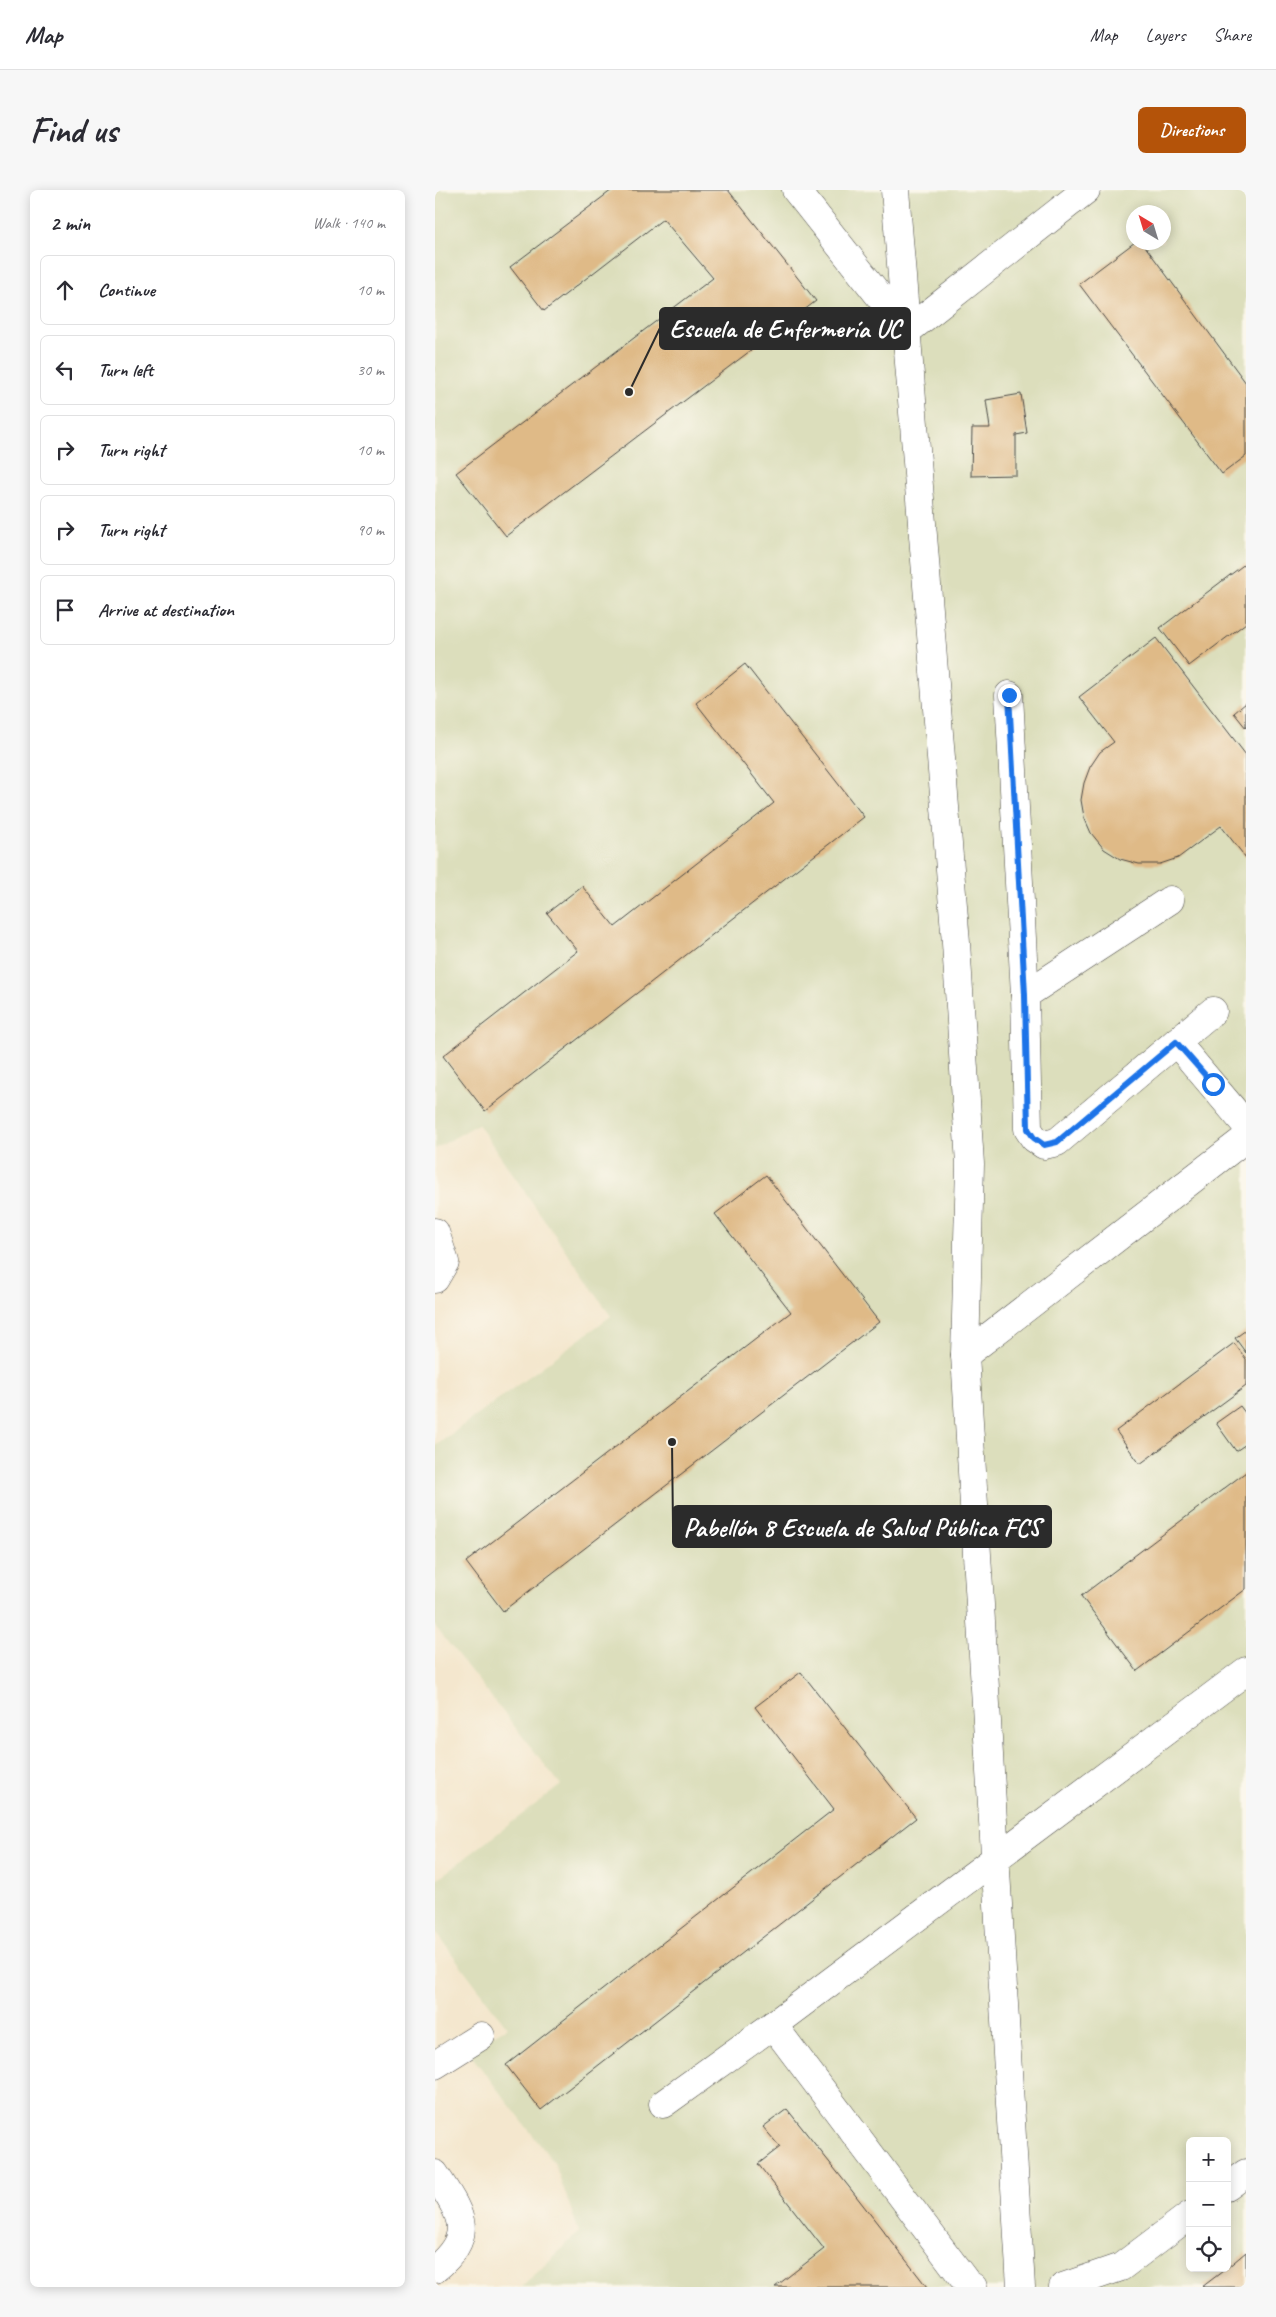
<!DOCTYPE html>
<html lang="en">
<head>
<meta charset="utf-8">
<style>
	:root { --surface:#fff; --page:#f7f7f7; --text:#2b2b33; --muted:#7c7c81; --line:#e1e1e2; --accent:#b45309 }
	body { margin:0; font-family:Caveat,sans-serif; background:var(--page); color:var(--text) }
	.controls { position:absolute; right:15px; bottom:15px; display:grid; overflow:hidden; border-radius:8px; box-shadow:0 2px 12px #0003 }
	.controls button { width:45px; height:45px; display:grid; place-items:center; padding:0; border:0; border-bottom:1px solid var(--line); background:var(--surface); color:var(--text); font:25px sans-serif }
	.compass { position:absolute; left:691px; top:15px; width:45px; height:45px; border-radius:50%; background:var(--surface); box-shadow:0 2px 12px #0003; rotate:322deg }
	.stop { position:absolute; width:15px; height:15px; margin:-11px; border:4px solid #1a73e8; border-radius:50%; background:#fff }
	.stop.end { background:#1a73e8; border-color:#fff; box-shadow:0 1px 5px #0008 }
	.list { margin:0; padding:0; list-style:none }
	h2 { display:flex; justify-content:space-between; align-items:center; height:65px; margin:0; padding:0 20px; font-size:21px }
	h2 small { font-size:16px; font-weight:400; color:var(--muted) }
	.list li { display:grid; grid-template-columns:32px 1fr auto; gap:15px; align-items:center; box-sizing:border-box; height:70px; margin:0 10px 10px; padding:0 10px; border:1px solid var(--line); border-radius:8px }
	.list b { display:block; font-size:19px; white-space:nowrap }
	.list em { font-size:16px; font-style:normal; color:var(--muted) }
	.icon { flex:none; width:28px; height:28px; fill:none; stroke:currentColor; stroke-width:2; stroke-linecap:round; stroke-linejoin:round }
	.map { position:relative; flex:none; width:811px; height:2097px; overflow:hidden; border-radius:8px }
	header { display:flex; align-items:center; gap:30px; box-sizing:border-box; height:70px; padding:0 25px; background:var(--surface); border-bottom:1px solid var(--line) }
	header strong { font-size:24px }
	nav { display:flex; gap:28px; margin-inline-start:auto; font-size:18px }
	.intro { display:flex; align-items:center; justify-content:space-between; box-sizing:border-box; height:120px; padding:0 30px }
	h1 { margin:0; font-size:35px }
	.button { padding:12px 22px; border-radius:8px; background:var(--accent); color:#fff; font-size:18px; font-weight:700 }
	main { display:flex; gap:30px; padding:0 30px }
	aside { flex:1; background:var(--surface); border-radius:8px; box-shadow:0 2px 12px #0003 }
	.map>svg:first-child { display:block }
	.built { fill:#dcdebc; fill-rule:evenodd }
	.building { fill:#dfba87 }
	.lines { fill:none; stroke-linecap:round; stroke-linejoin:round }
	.minor-casing { stroke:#494743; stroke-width:29 }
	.minor { stroke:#fff; stroke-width:28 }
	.route { stroke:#1a73e8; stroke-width:6 }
	.leader { fill:none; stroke:#2b2b2b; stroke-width:2 }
	.callout-dot { fill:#2b2b2b; stroke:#fbf7ec; stroke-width:2 }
	.callout { fill:#2b2b2b; stroke:#2b2b2b; stroke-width:2 }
	.callout-label { font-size:26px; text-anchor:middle; font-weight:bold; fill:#fff }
</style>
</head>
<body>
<header>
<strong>Map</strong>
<nav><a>Map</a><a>Layers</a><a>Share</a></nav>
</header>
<div class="intro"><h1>Find us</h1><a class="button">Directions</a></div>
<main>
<aside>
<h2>2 min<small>Walk · 140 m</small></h2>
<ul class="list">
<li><svg class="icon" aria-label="ahead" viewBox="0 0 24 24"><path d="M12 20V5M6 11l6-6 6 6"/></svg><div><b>Continue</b></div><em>10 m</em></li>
<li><svg class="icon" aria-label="left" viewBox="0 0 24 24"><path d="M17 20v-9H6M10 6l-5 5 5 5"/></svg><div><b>Turn left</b></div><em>30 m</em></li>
<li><svg class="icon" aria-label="right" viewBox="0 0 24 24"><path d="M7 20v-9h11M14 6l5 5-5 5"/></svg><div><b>Turn right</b></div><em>10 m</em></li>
<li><svg class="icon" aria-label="right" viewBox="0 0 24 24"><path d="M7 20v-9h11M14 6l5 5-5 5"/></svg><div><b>Turn right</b></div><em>90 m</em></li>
<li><svg class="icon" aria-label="arrive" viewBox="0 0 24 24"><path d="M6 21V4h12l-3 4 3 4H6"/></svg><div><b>Arrive at destination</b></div></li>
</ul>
</aside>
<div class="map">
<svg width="811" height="2097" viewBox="0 0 811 2097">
	<rect width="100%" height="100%" fill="#fbf7ec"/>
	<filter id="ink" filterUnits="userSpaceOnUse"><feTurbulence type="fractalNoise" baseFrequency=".02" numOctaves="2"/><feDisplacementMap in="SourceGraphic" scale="10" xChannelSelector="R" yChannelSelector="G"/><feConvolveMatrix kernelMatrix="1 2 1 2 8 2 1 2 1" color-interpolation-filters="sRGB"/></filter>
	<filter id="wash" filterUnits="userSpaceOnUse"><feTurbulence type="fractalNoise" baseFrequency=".0096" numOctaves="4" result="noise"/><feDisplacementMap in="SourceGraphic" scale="20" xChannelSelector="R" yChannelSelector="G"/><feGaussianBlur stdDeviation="1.12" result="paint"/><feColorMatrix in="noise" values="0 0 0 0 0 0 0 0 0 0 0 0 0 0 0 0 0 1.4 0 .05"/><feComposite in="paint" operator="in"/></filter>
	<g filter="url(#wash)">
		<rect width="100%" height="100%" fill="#f4e7ce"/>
		<path class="built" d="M0,0h811v2097h-724l57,-55 -24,-68 -88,-114 40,-23 -72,-96v-50l126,-96 -126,-159v-180l176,-130 -133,-192 -43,25zM698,22h30v30h-30zM755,1951h37v127h-37z"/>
		<g id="blocks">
			<g class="building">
				<path d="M177,0h116l88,111 -310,235 -50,-63 257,-195 -50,-59 -119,92 -34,-44z"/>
				<path d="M700,52h7l104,141v73l-24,18 -143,-190z"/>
				<path d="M586,204l6,39 -11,2v40l-45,1 1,-48h18l-4,-28z"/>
				<path d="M811,373v60l-57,43 -29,-38z"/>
				<path d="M721,448l90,117v103l-25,-32 -43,32 -18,6h-21l-19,-5 -16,-10 -13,-16 -7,-16 -3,-17 3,-17 6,-16 10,-15 14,-10 -35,-45z"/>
				<path d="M310,474l119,153 -379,294 -42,-55 135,-105 -31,-38 35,-27 33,41 159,-124 -78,-100z"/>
				<path d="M811,513v25l-12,-15z"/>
				<path d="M331,985l113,147 -376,289 -37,-49 325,-250 -76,-98z"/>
				<path d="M811,1140v23l-11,-15z"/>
				<path d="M799,1153l12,16v27l-106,78 -24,-33z"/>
				<path d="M805,1216l6,8v30l-10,7 -20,-28z"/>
				<path d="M811,1282v117l-109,82 -56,-75z"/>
				<path d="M366,1482l115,146 -375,292 -35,-45 328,-256 -79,-102z"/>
				<path d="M352,1919l62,78 78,100h-152l49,-38 -66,-85 22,-17 -17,-20z"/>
				<path d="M811,2062v35h-44l25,-19z"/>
			</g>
		</g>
	</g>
	<g filter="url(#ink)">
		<use href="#blocks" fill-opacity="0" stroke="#494743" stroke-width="1"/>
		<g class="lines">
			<g class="minor-casing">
				<g id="minor">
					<path d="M361,0l111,141"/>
					<path d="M460,0l61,753 14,221 -5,191 56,932"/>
					<path d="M472,141l179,-141"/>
					<path d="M574,505l16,300 3,134 6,9 10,7 13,-3 156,-131"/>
					<path d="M590,805l145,-95"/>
					<path d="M741,852l70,83"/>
					<path d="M0,1042l10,30 -10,17"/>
					<path d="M530,1165l281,-217"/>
					<path d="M338,1835l194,258 6,4"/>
					<path d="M0,1875l46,-29"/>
					<path d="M228,1914l110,-79 473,-354"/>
					<path d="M0,1984c25,39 43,60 0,95"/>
					<path d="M792,1997l19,-14"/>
					<path d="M628,2097l58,-20 69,-52"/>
				</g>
			</g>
			<use href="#minor" class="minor"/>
		</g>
	</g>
	<g class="lines" filter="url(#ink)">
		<path class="route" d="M574,505l16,300 3,134 6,9 10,7 13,-3 119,-100 37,42"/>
	</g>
	<path class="leader" d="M194 202L225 138M237 1252L238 1337"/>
	<g class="callout-dot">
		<circle cx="194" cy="202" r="5"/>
		<circle cx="237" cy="1252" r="5"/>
	</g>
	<g class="callout">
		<rect x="225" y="118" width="250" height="41" rx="5"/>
		<rect x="238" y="1316" width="378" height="41" rx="5"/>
	</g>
	<g class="callout-label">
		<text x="350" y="147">Escuela de Enfermería UC</text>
		<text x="427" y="1346">Pabellón 8 Escuela de Salud Pública FCS</text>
	</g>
</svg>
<div class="controls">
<button>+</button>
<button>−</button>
<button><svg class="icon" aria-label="locate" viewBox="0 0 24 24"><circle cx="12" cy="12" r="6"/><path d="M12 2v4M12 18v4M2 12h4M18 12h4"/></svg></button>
</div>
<svg class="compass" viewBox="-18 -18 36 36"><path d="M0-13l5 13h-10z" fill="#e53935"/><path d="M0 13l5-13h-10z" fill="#7c7c81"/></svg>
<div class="stop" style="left:778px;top:894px"></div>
<div class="stop end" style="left:574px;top:505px"></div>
</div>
</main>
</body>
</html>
